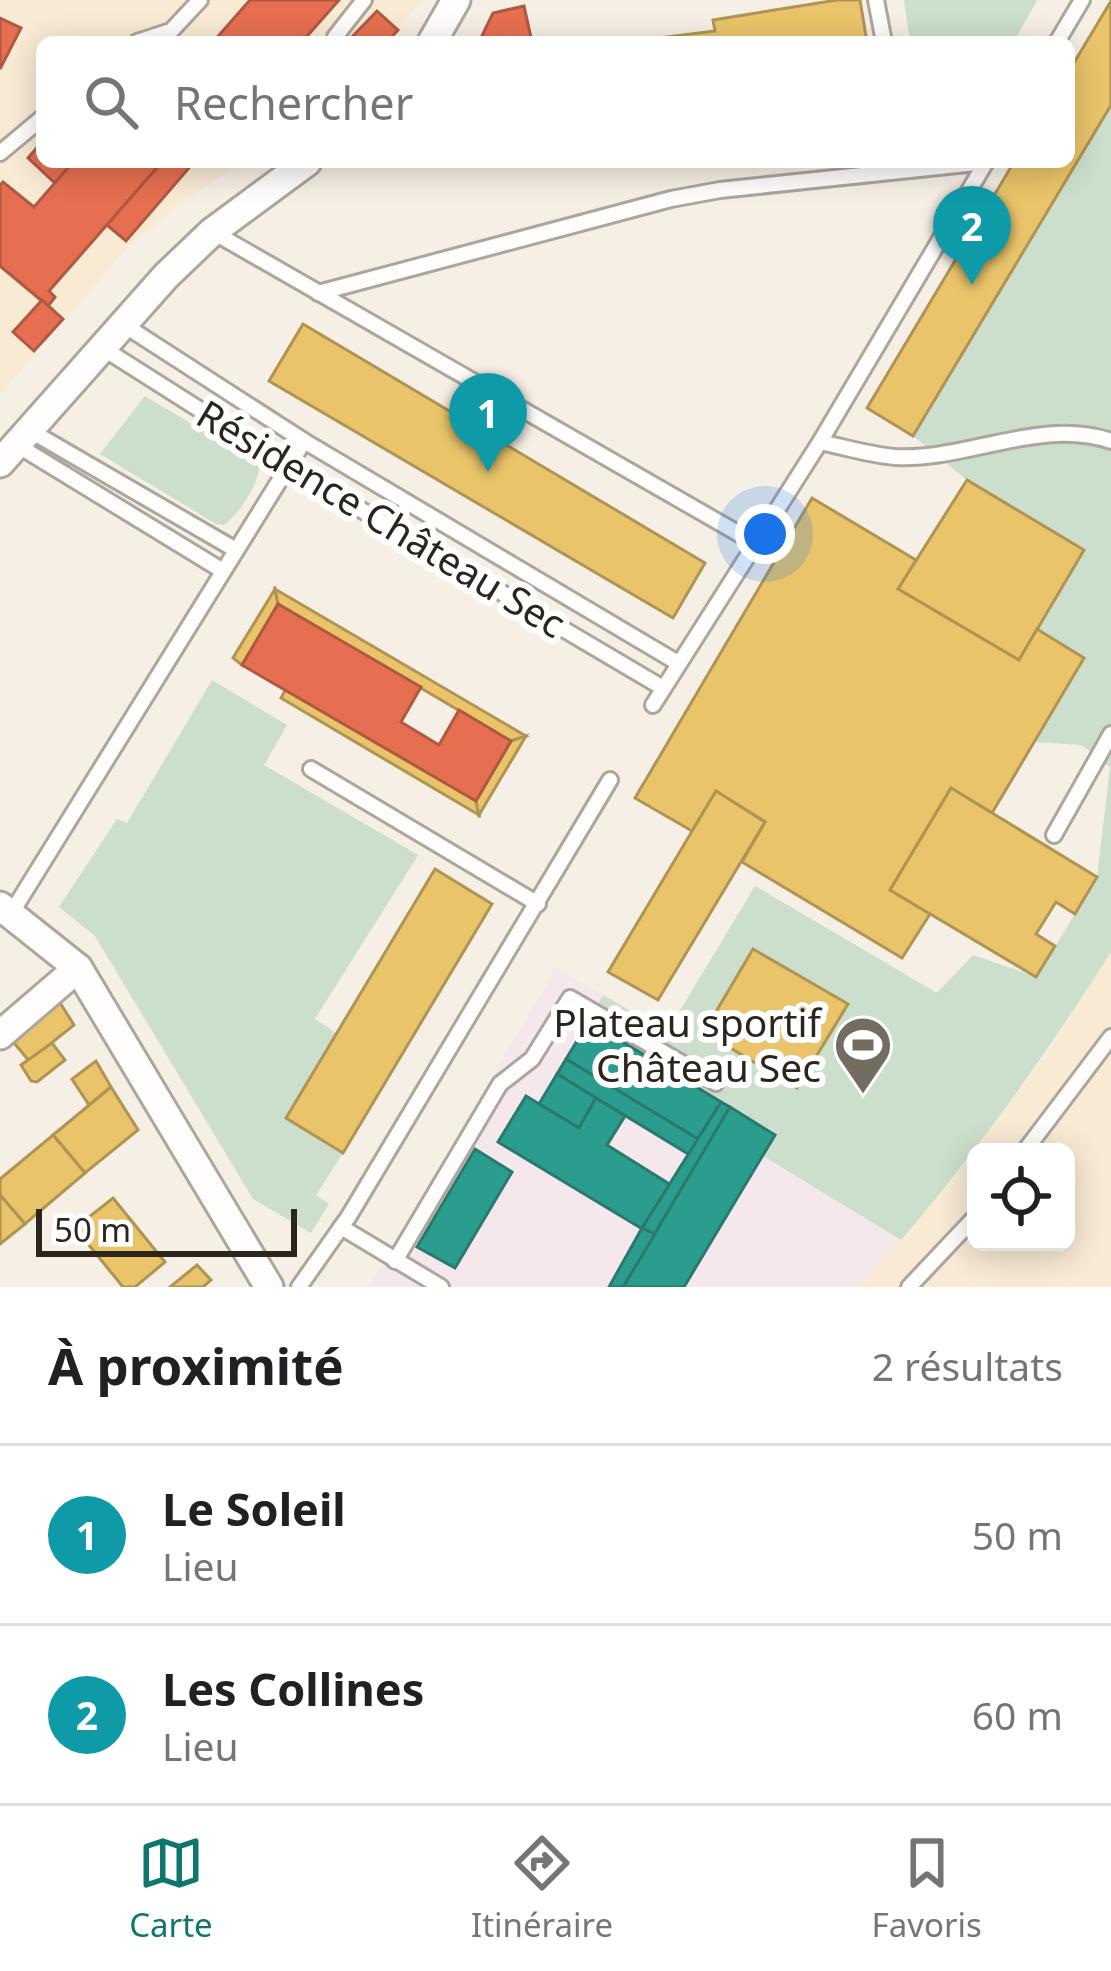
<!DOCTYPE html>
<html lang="fr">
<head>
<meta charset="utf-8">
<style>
	:root { --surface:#fff; --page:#f6f6f6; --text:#202124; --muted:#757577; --line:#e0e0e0; --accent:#0f766e }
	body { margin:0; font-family:"Noto Sans",sans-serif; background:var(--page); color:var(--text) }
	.controls { position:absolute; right:36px; bottom:36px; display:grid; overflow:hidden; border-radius:18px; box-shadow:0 6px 30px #0003 }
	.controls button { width:108px; height:108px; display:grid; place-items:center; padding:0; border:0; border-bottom:3px solid var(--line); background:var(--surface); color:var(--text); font:60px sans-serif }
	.scale { position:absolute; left:36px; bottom:30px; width:261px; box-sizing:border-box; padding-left:12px; border:6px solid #2c251d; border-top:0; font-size:33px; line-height:42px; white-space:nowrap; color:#2c251d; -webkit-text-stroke:9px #fff; paint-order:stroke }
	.you { position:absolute; left:765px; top:534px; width:42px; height:42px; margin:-30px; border:9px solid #fff; border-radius:50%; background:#1a73e8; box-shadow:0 0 0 18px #1a73e833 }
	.badge { display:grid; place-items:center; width:78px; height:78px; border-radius:50%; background:var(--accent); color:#fff; font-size:39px; font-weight:700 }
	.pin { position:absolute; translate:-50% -99px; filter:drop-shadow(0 3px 6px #0008) }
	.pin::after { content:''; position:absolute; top:63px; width:42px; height:36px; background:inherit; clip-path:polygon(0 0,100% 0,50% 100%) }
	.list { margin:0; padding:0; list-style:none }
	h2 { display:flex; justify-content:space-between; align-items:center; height:156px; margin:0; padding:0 48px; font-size:51px }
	h2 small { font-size:39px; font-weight:400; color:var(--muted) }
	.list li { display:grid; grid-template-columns:78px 1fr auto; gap:36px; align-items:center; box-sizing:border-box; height:180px; padding:0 48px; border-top:3px solid var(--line) }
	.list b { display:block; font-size:45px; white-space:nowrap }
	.list p { margin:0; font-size:39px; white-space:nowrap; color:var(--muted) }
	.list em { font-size:39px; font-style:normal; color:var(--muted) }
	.icon { flex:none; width:66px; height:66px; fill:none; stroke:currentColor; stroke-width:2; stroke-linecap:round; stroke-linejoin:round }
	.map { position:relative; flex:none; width:1111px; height:1287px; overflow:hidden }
	.search { position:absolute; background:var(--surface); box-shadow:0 6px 30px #0003; left:36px; right:36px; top:36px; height:132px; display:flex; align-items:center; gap:30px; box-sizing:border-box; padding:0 42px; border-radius:18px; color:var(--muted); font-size:45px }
	.sheet { height:516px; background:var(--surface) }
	nav { display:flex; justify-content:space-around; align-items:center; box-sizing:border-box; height:168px; border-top:3px solid var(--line); background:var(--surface); font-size:33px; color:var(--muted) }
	nav a { display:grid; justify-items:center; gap:6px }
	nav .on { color:var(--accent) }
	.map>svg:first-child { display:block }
	.built { fill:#f9ead4; fill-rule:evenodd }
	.education { fill:#f4e8ed }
	.green { fill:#cbdfcc }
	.homes { fill:#e9c46a; stroke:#b09453; stroke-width:3 }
	.shops { fill:#e76f51; stroke:#af5941; stroke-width:3 }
	.schools { fill:#2a9d8f; stroke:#2b796d; stroke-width:3 }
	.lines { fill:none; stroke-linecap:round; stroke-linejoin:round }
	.lane-casing { stroke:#aca69e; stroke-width:20 }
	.street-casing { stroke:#aca69e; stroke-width:33 }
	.lane { stroke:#fefdfb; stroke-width:14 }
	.street { stroke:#fefdfb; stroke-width:27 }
	.labels { text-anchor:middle; stroke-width:12; stroke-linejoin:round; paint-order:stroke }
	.street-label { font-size:39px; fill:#2c251d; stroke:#fff }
	.poi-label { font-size:39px; fill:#2c251d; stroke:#fff; text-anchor:end }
</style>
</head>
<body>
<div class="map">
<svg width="1111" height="1287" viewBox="0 0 1111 1287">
	<rect width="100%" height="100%" fill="#f6efe5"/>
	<g class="built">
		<path d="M0,0h422l-35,42h-345v120h202l-61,39 -55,46 -128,147z"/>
		<path d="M1111,952v335h-255l99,-110 90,-121zM976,1152h90v90h-90z"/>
	</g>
	<path class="education" d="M556,968l47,27 -14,25 186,115 -11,22 137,83 -45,47h-487z"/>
	<g class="green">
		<path d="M904,0h133l-23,42h-104z"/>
		<path d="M1111,105v847c-64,101 -132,197 -210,288l-138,-84 11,-21 -185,-114 14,-26 64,37 88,-146 182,107 36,-38 64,22 60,-100 13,-110 -28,-22 -48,-3 50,-83 -47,-30 47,-79 -117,-70 -54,-44z"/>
		<path d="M145,396l115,69c-2,19 -20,48 -36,60l-8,-1 -116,-70z"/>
		<path d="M212,680l75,45 -23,40 154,90 -103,164 21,14 -50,85 57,35 -27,42 13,9 -18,29 -58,-34 -158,-263 -36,-29 58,-88 10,4z"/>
	</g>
	<g class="homes">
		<path d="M837,0h23l7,42h-241l89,-11 -2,-11z"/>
		<path d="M1111,1v104l-198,331 -46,-28 147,-246h55v-91z"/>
		<path d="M303,324l402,239 -32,55 -404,-237z"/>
		<path d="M967,480l117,70 -65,110 -121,-71z"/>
		<path d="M812,498l104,62 -18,29 121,71 18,-31 47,29 -92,155 -41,-25 -61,102 40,24 -28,44 -160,-96 23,-40 -49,-31 -24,40 -57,-33z"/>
		<path d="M275,589l3,15 -36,61 -9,-7z"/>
		<path d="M275,589l251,147 -15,5 -233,-137z"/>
		<path d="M286,689l190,112 3,14 -198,-117z"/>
		<path d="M526,736l-47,79 -3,-14 35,-60z"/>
		<path d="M951,788l146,89 -22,37 -19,-12 -20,32 19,12 -19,31 -146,-87z"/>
		<path d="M716,791l49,31 -107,178 -50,-28z"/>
		<path d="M435,869l57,35 -149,249 -57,-35z"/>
		<path d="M753,949l95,55 -51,84 -93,-56z"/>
		<path d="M57,998l17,27 -45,36 -19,-23z"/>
		<path d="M52,1043l13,17 -28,22 -6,-1 -10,-16z"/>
		<path d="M96,1061l15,26 -22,18 -17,-26z"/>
		<path d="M111,1087l27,43 -53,43 -32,-38z"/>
		<path d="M53,1135l32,38 -60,51 -25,-29v-16z"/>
		<path d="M0,1195l25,29 -25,20z"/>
		<path d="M113,1198l52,64 -30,25h-12l-48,-59z"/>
		<path d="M197,1265l14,15 -8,7h-33z"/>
	</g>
	<g class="shops">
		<path d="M250,0h89l-37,42h-89z"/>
		<path d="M524,6l8,36h-53l14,-29z"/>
		<path d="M377,11l21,19 -11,12h-40z"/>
		<path d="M0,18l21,10 -21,41z"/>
		<path d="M42,142v20h31l-18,21 -27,-25z"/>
		<path d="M73,162h89l-113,129 6,6 -7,9 -48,-40v-81l3,-3 31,25z"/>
		<path d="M162,162h32l-68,79 -19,-16z"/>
		<path d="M42,300l21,19 -29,32 -21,-19z"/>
		<path d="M278,604l143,83 -20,35 38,23 20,-35 52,31 -35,60 -234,-136z"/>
	</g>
	<g class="schools">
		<path d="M589,1021l132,81 -23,37 -132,-80z"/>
		<path d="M566,1059l132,80 -8,16 -133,-81z"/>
		<path d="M557,1074l39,24 -17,30 -40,-24z"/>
		<path d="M526,1096l53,32 17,-30 29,18 -18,29 64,40 -27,45 -146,-88z"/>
		<path d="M721,1102l9,5 -75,127 -13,-6z"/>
		<path d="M730,1107l45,28 -91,152h-61z"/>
		<path d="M475,1149l37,23 -57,96 -38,-21z"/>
		<path d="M642,1228l13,6 -32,53h-14z"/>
	</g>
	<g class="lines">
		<g class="lane-casing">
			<g id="lane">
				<path d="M876,0l8,42"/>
				<path d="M335,37l29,-37"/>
				<path d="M137,42l34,-11 29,-31"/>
				<path d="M1057,42l25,-42"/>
				<path d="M0,153l42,-35"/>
				<path d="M213,232l542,311"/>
				<path d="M318,293l353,-94 49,-9 266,-28"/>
				<path d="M121,323l183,118 374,222"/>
				<path d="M101,347l208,132 354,209"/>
				<path d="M29,430l207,120"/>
				<path d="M820,442c24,5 50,13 75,15 71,4 146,-40 216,-16"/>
				<path d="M17,445l206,126"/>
				<path d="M653,705l167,-263 166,-280"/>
				<path d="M311,769l227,135"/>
				<path d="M1054,835l57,-101"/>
				<path d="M12,912l292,-471"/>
				<path d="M1024,1152l87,-115"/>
				<path d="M341,1227l100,60"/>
				<path d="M395,1261l105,-177 32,-25 38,-61 146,85"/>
				<path d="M299,1287l50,-71 261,-436"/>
				<path d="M909,1287l67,-71"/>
			</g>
		</g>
		<g class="street-casing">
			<g id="street">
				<path d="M432,42l24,-42"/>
				<path d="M0,463l166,-187 46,-44 95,-70"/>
				<path d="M0,906l78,62 191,319"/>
				<path d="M0,1035l78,-67"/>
			</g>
		</g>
		<use href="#lane" class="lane"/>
		<use href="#street" class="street"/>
	</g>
	<defs>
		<g id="stadium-pin" transform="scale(3)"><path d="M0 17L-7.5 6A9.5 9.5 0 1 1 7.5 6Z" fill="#736c63" stroke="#fff"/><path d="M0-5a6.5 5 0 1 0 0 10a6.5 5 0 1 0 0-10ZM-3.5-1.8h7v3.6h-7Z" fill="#fff"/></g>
	</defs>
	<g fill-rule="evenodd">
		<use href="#stadium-pin" x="863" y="1045"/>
	</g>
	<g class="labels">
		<g class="street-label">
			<text transform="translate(381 519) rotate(31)" y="14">Résidence Château Sec</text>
		</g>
		<g class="poi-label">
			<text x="821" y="1037">Plateau sportif<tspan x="821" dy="45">Château Sec</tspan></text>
		</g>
	</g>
</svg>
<div class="controls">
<button><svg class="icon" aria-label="locate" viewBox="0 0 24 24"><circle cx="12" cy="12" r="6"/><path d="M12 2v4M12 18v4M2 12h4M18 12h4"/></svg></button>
</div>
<div class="scale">50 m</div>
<div class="you"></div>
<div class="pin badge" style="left:488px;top:472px;background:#0f9aa8">1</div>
<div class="pin badge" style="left:972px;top:285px;background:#0f9aa8">2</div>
<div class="search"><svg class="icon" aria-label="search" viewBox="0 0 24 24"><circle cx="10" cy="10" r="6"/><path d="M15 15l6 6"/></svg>Rechercher</div>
</div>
<section class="sheet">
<h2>À proximité<small>2 résultats</small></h2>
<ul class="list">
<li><span class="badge" style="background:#0f9aa8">1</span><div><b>Le Soleil</b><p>Lieu</p></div><em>50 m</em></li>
<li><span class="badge" style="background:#0f9aa8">2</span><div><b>Les Collines</b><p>Lieu</p></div><em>60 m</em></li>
</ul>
</section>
<nav>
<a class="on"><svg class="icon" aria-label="map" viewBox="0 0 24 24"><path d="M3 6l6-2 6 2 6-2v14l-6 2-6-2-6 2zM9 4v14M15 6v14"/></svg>Carte</a>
<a><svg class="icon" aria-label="directions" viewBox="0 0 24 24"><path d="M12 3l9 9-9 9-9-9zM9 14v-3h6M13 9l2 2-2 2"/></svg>Itinéraire</a>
<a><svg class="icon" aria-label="saved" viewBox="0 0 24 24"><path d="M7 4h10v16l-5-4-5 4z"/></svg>Favoris</a>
</nav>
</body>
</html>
